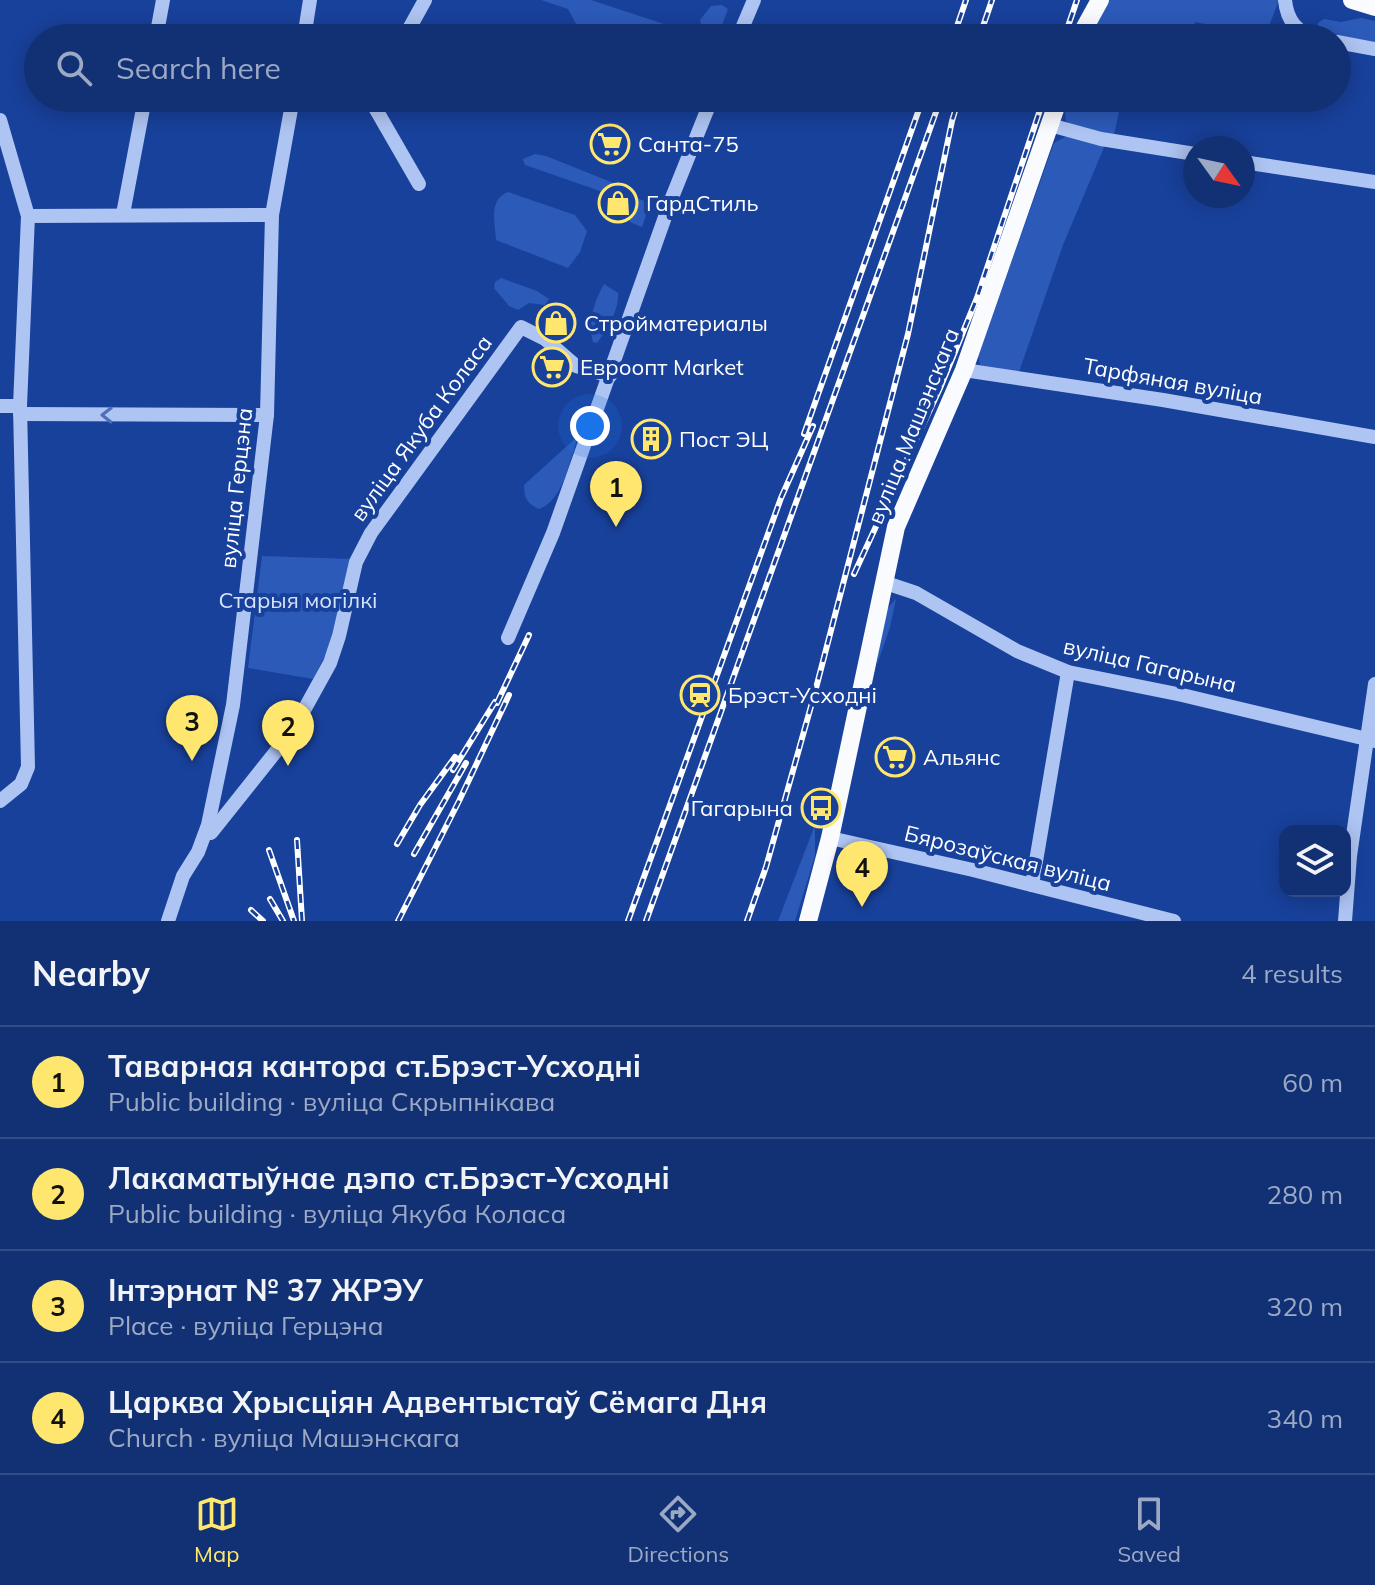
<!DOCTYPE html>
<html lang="en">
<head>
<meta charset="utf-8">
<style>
	:root { --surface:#123174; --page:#1f3d7c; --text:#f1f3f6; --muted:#9ca9c5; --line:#314c86; --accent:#ffe76f }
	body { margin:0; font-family:Mulish,sans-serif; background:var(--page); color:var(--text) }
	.controls { position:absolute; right:24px; bottom:24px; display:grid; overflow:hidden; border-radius:16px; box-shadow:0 4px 20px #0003 }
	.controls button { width:72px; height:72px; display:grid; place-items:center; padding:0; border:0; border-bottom:2px solid var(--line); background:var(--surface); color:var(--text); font:40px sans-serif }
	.compass { position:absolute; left:1183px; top:136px; width:72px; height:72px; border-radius:50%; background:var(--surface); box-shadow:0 4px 20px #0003; rotate:123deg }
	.you { position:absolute; left:590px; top:426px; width:28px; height:28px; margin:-20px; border:6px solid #fff; border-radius:50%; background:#1a73e8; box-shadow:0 0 0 12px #1a73e833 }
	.badge { display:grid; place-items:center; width:52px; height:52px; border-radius:50%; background:var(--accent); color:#111; font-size:26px; font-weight:700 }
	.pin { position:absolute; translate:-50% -66px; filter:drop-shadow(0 2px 4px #0008) }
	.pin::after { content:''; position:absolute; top:42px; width:28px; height:24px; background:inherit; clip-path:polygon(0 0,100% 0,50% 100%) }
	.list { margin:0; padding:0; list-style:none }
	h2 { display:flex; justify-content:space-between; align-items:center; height:104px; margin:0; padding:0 32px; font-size:34px }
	h2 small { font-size:26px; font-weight:400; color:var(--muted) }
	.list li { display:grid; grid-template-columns:52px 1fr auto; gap:24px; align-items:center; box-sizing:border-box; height:112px; padding:0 32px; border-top:2px solid var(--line) }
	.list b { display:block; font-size:30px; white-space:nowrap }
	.list p { margin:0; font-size:26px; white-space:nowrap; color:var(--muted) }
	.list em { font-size:26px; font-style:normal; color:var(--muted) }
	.icon { flex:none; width:44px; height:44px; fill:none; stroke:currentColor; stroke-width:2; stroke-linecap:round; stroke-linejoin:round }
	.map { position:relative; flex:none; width:1375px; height:921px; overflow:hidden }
	.search { position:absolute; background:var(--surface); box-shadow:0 4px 20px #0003; left:24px; right:24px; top:24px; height:88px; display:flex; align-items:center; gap:20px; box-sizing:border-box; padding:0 28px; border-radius:44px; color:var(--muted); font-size:30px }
	.sheet { height:552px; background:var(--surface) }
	nav { display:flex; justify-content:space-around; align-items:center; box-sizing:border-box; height:112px; border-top:2px solid var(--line); background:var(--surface); font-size:22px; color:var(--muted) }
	nav a { display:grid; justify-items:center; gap:4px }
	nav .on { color:var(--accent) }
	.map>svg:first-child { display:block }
	.green { fill:#2c5ab9 }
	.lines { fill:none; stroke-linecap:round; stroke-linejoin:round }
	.minor { stroke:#aec4f2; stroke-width:14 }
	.major { stroke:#f9fbff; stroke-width:18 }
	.rail-casing { stroke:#fff; stroke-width:6 }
	.rail { stroke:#18419b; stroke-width:3; stroke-dasharray:9; stroke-linecap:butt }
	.oneway { stroke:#4c6fb9 }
	.labels { text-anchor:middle; stroke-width:8; stroke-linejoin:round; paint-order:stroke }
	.poi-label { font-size:22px; fill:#fff; stroke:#18419b; text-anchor:start }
	.street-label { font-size:22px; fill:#fff; stroke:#18419b }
	.park-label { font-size:22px; fill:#d6e3fc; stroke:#18419b }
</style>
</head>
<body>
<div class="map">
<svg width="1375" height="921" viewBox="0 0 1375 921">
	<rect width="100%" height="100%" fill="#18419b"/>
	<g class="green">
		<path d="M541,0h50l88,29 2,9h-85l-15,-5 -13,-24z"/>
		<path d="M1108,0h171l-14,36 -70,-14 -2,16h-107z"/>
		<path d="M722,5l6,4 -11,29h-13l-4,-18 11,-14z"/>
		<path d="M1361,18l14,3v24l-45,-8 -13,-7 1,-7 6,-4 17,3z"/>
		<path d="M1067,98h55l-8,37 -43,-10 -5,-4 -1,-10z"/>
		<path d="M1067,136l38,9 -42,100 -44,127 -39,-7 -2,-9 76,-213z"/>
		<path d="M535,154l11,2 80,32 10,10 14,5 -8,24 -12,-5 -1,-10 -6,-13 -98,-34 -2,-6z"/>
		<path d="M508,192l67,23 12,16 -7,21 -12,16 -72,-28c-1,-16 -8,-41 12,-48z"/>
		<path d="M501,278l36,13 12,8 -4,6 -16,-2 -11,7 -9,-4 -15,-18 1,-6z"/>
		<path d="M604,284l14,9c1,18 -11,36 -21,50l-4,-1c-6,-19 1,-40 11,-58z"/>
		<path d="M578,436c-8,23 -14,64 -39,73 -12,-6 -15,-11 -15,-24z"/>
		<path d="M262,556l90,3 -24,91 -15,29 -65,-11z"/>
		<path d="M896,599l-6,28 -13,38c2,-23 1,-51 19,-66z"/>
		<path d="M815,825v31l-20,65h-17z"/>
	</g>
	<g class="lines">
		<g class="minor">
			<path d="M1285,0c2,21 12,32 31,38"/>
			<path d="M156,38l7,-38"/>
			<path d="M304,38l6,-38"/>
			<path d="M404,38l21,-38"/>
			<path d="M738,38l16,-38"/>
			<path d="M1337,42l38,7"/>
			<path d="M377,98l-3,8 45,78"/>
			<path d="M0,120l28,96 -8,190 8,361 -7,17 -21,17"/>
			<path d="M1050,125l51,14 94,15"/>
			<path d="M1243,162l132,20"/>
			<path d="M123,214l22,-116"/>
			<path d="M28,216l244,-1"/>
			<path d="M964,370l199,30 212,37"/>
			<path d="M0,406h20"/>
			<path d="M20,414l247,1"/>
			<path d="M883,582l33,11 101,58 51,21 114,23 193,46"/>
			<path d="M508,638l45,-105 118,-333 41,-102"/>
			<path d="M211,833l82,-103 37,-67 9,-27 17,-74 15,-29 150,-206 24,12 31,27 34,10"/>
			<path d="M830,838l143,32 201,51"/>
			<path d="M1032,885l36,-213"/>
			<path d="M168,921l15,-45 15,-24 10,-27 25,-120 34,-290 5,-200 21,-117"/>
			<path d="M1345,921l5,-65 25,-172"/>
		</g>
		<g class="major">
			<path d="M1352,0l23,7"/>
			<path d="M1079,38l21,-38"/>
			<path d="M808,921l22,-83 66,-311 68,-157 95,-272"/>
		</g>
		<g class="rail-casing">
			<g id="rail">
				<path d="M953,38l13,-38"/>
				<path d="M979,38l13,-38"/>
				<path d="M1064,38l13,-38"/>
				<path d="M804,434l119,-336"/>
				<path d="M854,574l86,-186 37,-90 67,-200"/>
				<path d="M497,703l32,-68"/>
				<path d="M453,770l42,-68"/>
				<path d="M297,840l5,81"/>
				<path d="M397,844l23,-39 35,-48"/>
				<path d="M269,850l25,71"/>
				<path d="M414,854l52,-91"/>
				<path d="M270,899l13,22"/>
				<path d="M251,910l12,11"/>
				<path d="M398,921l61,-120 50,-106"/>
				<path d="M628,921l153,-423 32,-72"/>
				<path d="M646,921l295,-823"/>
				<path d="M747,921l19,-54 49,-175 93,-358 44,-213 7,-23"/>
			</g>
		</g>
		<use href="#rail" class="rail"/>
	</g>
	<defs><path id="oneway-chevron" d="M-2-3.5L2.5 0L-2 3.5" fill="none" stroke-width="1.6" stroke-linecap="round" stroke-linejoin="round" transform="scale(2)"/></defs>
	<use class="oneway" href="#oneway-chevron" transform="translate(107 415) rotate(-179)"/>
	<defs>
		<g id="supermarket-ring" transform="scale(2)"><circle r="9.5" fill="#18419b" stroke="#ffe76f" stroke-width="1.5"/><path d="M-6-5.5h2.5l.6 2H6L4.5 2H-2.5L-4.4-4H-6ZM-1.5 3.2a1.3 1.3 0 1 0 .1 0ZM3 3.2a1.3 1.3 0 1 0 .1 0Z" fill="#ffe76f"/></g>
		<g id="shop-ring" transform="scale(2)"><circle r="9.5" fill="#18419b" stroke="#ffe76f" stroke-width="1.5"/><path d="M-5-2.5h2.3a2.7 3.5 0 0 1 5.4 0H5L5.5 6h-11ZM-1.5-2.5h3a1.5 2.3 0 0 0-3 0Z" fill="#ffe76f"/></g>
		<g id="building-ring" transform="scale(2)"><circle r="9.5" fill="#18419b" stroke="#ffe76f" stroke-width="1.5"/><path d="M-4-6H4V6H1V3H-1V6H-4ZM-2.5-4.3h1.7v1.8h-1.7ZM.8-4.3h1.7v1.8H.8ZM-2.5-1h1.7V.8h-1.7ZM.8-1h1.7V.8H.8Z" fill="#ffe76f"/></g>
		<g id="station-ring" transform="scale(2)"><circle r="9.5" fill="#18419b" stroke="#ffe76f" stroke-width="1.5"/><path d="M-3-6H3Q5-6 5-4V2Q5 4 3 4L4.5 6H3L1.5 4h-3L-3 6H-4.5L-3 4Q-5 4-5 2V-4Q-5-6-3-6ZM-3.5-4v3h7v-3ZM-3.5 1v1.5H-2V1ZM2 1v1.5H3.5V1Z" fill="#ffe76f"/></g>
		<g id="bus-ring" transform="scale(2)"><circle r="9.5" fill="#18419b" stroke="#ffe76f" stroke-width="1.5"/><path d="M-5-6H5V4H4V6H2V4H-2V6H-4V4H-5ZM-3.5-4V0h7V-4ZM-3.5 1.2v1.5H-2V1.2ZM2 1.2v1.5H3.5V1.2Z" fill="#ffe76f"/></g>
	</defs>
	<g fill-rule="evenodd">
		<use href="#supermarket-ring" x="610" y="144"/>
		<use href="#shop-ring" x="618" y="203"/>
		<use href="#shop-ring" x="556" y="323"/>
		<use href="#supermarket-ring" x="552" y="367"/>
		<use href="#building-ring" x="651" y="439"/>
		<use href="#station-ring" x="700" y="695"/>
		<use href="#supermarket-ring" x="895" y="757"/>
		<use href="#bus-ring" x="821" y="808"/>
	</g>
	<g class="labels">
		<g class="poi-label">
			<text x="638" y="152">Санта-75</text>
			<text x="646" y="211">ГардСтиль</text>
			<text x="584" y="331">Стройматериалы</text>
			<text x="580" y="375">Евроопт Market</text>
			<text x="679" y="447">Пост ЭЦ</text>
			<text x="728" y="703">Брэст-Усходні</text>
			<text x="923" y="765">Альянс</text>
			<text x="793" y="816" text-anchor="end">Гагарына</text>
		</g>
		<g class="street-label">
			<text transform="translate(1173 381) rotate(10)" y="8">Тарфяная вуліца</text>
			<text transform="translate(913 426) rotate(-68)" y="8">вуліца Машэнскага</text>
			<text transform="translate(421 428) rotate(-54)" y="8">вуліца Якуба Коласа</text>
			<text transform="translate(236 488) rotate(-84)" y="8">вуліца Герцэна</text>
			<text transform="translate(1150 665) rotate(13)" y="8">вуліца Гагарына</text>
			<text transform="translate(1008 858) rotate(14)" y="8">Бярозаўская вуліца</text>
		</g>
		<g class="park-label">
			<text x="298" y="608">Старыя могілкі</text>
		</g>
	</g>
</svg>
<div class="controls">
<button><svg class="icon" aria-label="layers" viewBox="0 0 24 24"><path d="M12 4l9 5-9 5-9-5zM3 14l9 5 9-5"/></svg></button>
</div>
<svg class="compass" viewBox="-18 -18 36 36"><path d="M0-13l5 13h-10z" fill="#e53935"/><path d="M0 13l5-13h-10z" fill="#9ca9c5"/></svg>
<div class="you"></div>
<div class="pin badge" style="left:616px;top:527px">1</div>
<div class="pin badge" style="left:288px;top:766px">2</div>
<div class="pin badge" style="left:192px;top:761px">3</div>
<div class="pin badge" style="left:862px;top:907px">4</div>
<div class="search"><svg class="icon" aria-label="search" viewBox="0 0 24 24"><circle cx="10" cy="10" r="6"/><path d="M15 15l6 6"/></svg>Search here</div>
</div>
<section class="sheet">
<h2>Nearby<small>4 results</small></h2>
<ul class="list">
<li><span class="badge">1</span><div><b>Таварная кантора ст.Брэст-Усходні</b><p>Public building · вуліца Скрыпнікава</p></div><em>60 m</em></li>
<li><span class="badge">2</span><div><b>Лакаматыўнае дэпо ст.Брэст-Усходні</b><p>Public building · вуліца Якуба Коласа</p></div><em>280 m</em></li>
<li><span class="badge">3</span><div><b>Інтэрнат № 37 ЖРЭУ</b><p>Place · вуліца Герцэна</p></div><em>320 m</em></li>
<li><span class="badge">4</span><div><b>Царква Хрысціян Адвентыстаў Сёмага Дня</b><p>Church · вуліца Машэнскага</p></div><em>340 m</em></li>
</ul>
</section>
<nav>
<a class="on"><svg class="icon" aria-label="map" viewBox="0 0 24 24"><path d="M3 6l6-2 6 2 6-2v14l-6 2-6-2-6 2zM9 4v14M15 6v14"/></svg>Map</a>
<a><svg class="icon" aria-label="directions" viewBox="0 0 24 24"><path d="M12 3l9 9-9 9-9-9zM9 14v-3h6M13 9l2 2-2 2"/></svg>Directions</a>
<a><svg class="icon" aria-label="saved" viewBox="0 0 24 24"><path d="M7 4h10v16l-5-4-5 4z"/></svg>Saved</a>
</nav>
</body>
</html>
